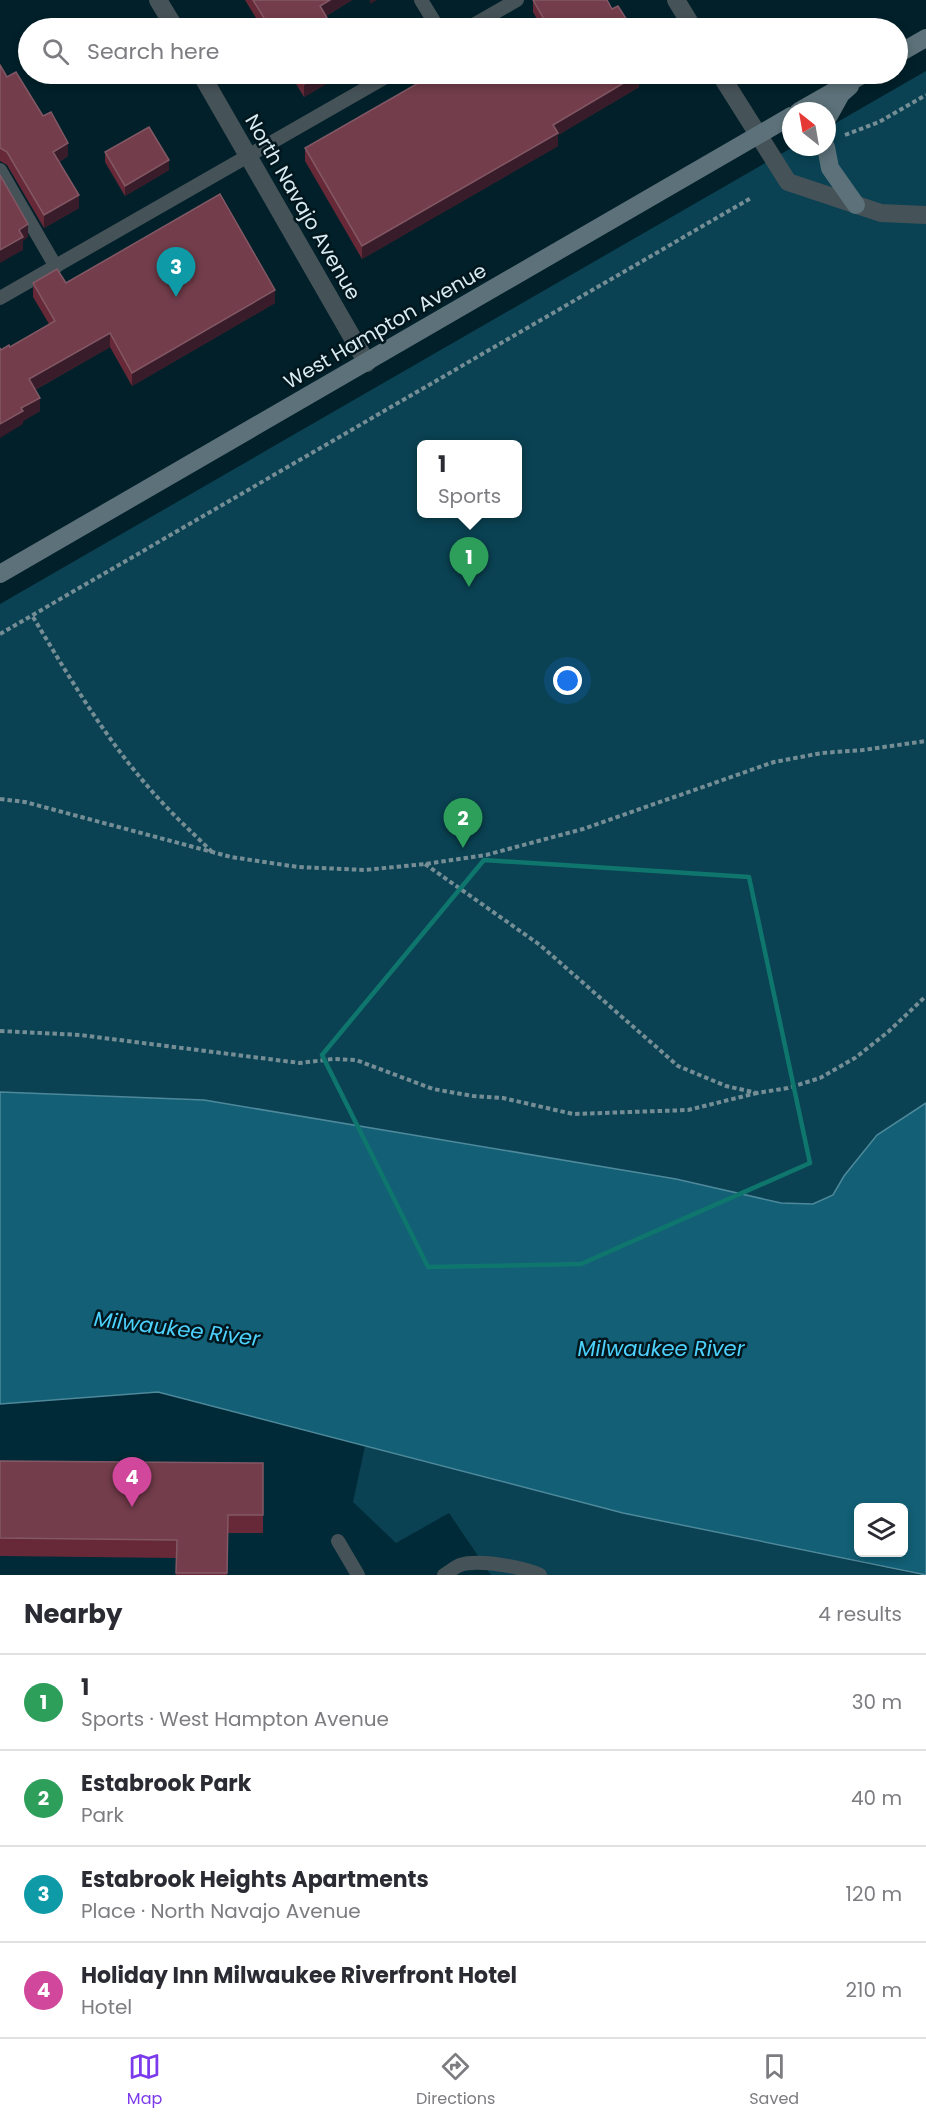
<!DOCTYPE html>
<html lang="en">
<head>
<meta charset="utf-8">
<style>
	:root { --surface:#fff; --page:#f2f2f3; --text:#2b2b33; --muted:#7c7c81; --line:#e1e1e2; --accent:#7c3aed }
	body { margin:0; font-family:Poppins,sans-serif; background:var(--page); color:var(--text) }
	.controls { position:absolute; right:18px; bottom:18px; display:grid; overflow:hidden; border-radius:9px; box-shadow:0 3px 9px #0003 }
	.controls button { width:54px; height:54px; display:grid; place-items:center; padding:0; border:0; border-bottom:2px solid var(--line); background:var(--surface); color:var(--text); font:30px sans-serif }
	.compass { position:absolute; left:782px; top:102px; width:54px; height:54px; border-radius:50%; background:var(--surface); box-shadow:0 3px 9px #0003; rotate:329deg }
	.you { position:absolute; left:568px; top:681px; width:21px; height:21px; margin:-15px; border:4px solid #fff; border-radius:50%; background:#1a73e8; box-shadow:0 0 0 9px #1a73e833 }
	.badge { display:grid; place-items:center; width:39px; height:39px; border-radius:50%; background:var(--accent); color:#fff; font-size:20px; font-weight:700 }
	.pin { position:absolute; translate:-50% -50px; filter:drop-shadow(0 2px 3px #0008) }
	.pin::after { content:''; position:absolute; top:32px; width:21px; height:18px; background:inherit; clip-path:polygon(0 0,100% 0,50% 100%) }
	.popup { position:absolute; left:417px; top:440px; width:105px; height:78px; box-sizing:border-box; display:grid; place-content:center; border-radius:9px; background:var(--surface); filter:drop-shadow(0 2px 4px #0005); font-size:20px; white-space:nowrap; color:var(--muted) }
	.popup b { font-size:22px; color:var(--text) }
	.popup::after { content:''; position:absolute; left:50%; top:100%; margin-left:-12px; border:12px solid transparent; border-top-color:var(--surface) }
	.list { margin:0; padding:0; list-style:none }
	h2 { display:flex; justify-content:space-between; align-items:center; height:78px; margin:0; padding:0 24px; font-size:26px }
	h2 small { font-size:20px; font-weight:400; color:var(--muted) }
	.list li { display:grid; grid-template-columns:39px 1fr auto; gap:18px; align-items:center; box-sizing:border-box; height:96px; padding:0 24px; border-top:2px solid var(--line) }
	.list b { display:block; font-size:22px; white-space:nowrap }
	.list p { margin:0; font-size:20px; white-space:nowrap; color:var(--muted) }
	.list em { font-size:20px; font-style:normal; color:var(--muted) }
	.icon { flex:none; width:33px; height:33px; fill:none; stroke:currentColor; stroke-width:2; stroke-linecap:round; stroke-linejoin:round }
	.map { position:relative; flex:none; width:926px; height:1575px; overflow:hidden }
	.search { position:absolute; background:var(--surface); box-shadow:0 3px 9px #0003; left:18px; right:18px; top:18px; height:66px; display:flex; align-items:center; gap:15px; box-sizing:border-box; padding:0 21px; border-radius:33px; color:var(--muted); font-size:22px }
	.sheet { height:462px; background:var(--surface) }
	nav { display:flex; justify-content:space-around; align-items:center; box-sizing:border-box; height:84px; border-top:2px solid var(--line); background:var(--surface); font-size:16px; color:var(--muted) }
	nav a { display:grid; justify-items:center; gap:3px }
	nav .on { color:var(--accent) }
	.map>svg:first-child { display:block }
	.built { fill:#002a37 }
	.green { fill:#0a4253; fill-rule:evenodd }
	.water { fill:#125f76; stroke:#4e899b; stroke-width:1.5; fill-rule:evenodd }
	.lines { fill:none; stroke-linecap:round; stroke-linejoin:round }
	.path { stroke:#758d95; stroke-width:4; stroke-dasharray:4.5 3; stroke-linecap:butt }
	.lane { stroke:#455257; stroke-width:14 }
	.street { stroke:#455257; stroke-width:18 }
	.secondary { stroke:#5c7179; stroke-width:18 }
	.wall { fill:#672937 }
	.shaded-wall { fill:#391c29 }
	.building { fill:#733d4b; stroke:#835865; stroke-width:1.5 }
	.marked { fill:none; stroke:#0f766e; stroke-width:4.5; stroke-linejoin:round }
	.labels { text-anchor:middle; stroke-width:5; stroke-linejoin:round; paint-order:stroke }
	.street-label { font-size:20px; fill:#d9eaf1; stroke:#01161d }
	.water-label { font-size:21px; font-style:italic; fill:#4dd1fd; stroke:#01161d }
</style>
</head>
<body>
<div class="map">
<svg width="926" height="1575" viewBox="0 0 926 1575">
	<rect width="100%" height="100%" fill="#01202a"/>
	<path class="built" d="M158,1392l465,121 297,62h-920v-171z"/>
	<g class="green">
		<path d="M926,71v1032l-49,32 -32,41 -12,19 -20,9 -32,-1 -105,-24 -676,-87v-488l793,-457h34v-19zM421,444h96v70h-96z"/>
		<path d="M365,1446l258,67 297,62h-429l-42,-62 -53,30 -43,-41z"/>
	</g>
	<path class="water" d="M0,1092l204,8 472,79 105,24 32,1 20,-9 11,-19 33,-41 49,-32v472l-303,-62 -465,-121 -158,12zM858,1508h46v44h-46z"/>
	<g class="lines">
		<g class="path">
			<path d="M845,135l34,-13 47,-27"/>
			<path d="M33,617c38,63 76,128 126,182 17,19 35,35 53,53"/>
			<path d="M0,634l751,-436"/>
			<path d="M0,799l25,3 206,55 67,10 67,3 60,-6 61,-9 97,-26 191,-67 48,-9 41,-3 63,-9"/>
			<path d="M425,864l115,81 138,121 48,20 31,7 31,-5 32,-10 35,-20 33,-26 38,-36"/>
			<path d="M0,1031l80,4 220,28 33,-4 23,1 77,29 40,7 30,2 70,16 115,-4 69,-17"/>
		</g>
		<g class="lane">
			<path d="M421,0l17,28"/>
			<path d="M468,28l49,-28"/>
			<path d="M0,170l56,97"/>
			<path d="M0,298l391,-224"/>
			<path d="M338,1541l20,34"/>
			<path d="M444,1575c5,-3 11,-8 16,-10 19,-6 62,2 80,10"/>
		</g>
		<g class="street">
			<path d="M158,0l17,28"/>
			<path d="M676,0l17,28"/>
			<path d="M201,74l166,289"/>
			<path d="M720,74l68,108 93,31 45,2"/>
		</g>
		<g class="secondary">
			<path d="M898,54l28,-16"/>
			<path d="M799,111l65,-37"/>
			<path d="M827,119l14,-25 9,-8"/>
			<path d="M826,147l4,21 26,37"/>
			<path d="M0,574l791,-458"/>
		</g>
	</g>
	<g class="wall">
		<path d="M245,0h107l-26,16 7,12h-71z"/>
		<path d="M533,0h74l5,9 20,19h-90l-9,-16z"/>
		<path d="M0,65l7,12 36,39 25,40 -9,6 20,46 -35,20 -37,-63 -7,-4z"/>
		<path d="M290,74h53l-39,23z"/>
		<path d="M639,80v7l-81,48v11l-196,113 -57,-98v-13z"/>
		<path d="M105,152l64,18 -44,26 -20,-34z"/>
		<path d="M33,283h33l209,20 -143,83 -22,-39 -75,43 5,21 -17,10v3l-22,-74 9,-3 39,-23 -16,-27z"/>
		<path d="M0,1461l263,2v70h-35l-1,42h-51l1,-17 -177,-2z"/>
	</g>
	<g class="shaded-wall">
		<path d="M330,0h22l-32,19v-13z"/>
		<path d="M370,0h7l-7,4z"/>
		<path d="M321,74h22l-39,23v-13z"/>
		<path d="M636,74h14l-11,6v7l-81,48v11l-196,113v-13l191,-121z"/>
		<path d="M68,143v13l-15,9v-13z"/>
		<path d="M169,160v10l-44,26v-10z"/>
		<path d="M79,195v13l-35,20v-13z"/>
		<path d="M28,224v13l-5,4v9l-23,13v-13l19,-20z"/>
		<path d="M275,290v13l-143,83v-13z"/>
		<path d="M110,333v14l-81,46v-14z"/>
		<path d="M40,398v13l-17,10v3l-23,14v-14l21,-16z"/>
	</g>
	<g class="building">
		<path d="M253,0h77l-10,6 13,22h-63z"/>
		<path d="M533,0h74l5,9 6,-3 14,22h-83z"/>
		<path d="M0,65l7,12 9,-5 27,44 8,-4 17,31 -15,9 26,43 -35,20 -37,-63 -7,-4z"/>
		<path d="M298,74h23l-17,10z"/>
		<path d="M434,74h205l-86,51 5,8 -196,113 -57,-98z"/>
		<path d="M149,127l20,33 -44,26 -20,-34z"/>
		<path d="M0,175l28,49 -9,6 4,7 -23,13z"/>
		<path d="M220,194l55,96 -143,83 -22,-40 -81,46 11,19 -19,10 2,3 -23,13v-76l1,2 8,-5 1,2 45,-26 -22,-38 24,-14 9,14z"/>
		<path d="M0,1461l263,2v52h-35l-1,58h-51l1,-33 -177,-2z"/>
	</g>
	<path class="marked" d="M484,860l265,17 61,286 -229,101 -153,3 -106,-212z"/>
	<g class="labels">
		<g class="street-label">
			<text transform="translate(303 207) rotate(60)" y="7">North Navajo Avenue</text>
			<text transform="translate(385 326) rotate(-30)" y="7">West Hampton Avenue</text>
		</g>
		<g class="water-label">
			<text transform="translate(177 1329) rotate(7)" y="7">Milwaukee River</text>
			<text x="661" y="1356">Milwaukee River</text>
		</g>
	</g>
</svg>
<div class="controls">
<button><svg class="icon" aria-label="layers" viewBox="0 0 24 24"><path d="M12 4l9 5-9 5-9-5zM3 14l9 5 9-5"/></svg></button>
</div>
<svg class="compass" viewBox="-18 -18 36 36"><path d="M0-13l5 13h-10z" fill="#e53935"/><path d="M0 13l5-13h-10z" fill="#7c7c81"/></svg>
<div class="you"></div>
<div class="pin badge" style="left:469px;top:587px;background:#2e9e5b">1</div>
<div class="popup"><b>1</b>Sports</div>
<div class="pin badge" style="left:463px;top:848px;background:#2e9e5b">2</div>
<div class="pin badge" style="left:176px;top:297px;background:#0f9aa8">3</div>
<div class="pin badge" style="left:132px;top:1507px;background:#d1479c">4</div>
<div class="search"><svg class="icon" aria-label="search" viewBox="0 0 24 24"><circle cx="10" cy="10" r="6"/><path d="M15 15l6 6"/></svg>Search here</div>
</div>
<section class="sheet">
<h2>Nearby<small>4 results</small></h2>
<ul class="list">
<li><span class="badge" style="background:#2e9e5b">1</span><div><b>1</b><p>Sports · West Hampton Avenue</p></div><em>30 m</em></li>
<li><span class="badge" style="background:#2e9e5b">2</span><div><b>Estabrook Park</b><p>Park</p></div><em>40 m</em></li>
<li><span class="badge" style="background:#0f9aa8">3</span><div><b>Estabrook Heights Apartments</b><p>Place · North Navajo Avenue</p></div><em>120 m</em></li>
<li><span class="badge" style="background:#d1479c">4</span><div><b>Holiday Inn Milwaukee Riverfront Hotel</b><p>Hotel</p></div><em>210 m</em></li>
</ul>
</section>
<nav>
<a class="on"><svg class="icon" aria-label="map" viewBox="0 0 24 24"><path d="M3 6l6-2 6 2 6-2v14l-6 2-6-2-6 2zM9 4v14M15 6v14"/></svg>Map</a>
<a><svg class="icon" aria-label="directions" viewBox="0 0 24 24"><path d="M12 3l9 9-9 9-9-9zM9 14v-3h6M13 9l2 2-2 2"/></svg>Directions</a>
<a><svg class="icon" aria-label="saved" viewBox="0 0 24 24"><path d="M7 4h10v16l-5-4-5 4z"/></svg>Saved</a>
</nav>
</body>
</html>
